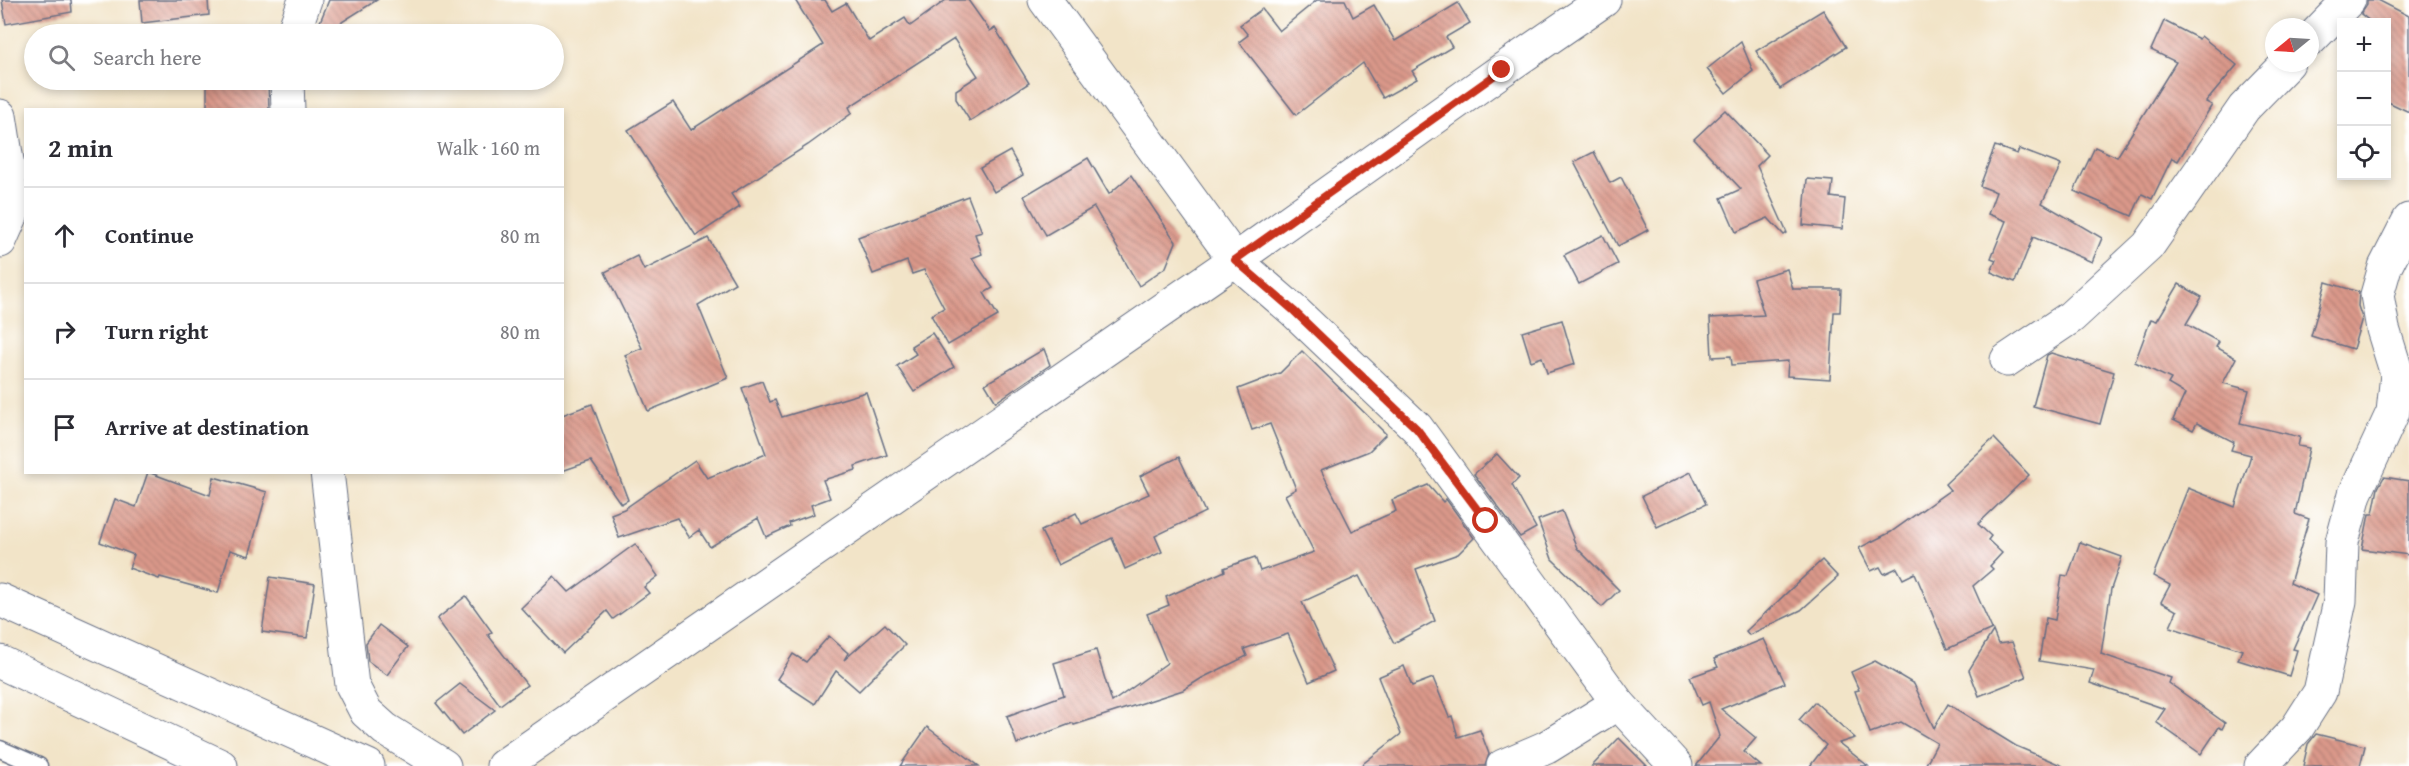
<!DOCTYPE html>
<html lang="en">
<head>
<meta charset="utf-8">
<style>
	:root { --surface:#fff; --page:#f7f7f7; --text:#2b2b33; --muted:#7c7c81; --line:#e1e1e2 }
	body { margin:0; font-family:"Gentium Book Plus",serif; background:var(--page); color:var(--text) }
	.controls { position:absolute; right:18px; top:18px; display:grid; overflow:hidden; border-radius:0px; box-shadow:0 3px 9px #0003 }
	.controls button { width:54px; height:54px; display:grid; place-items:center; padding:0; border:0; border-bottom:2px solid var(--line); background:var(--surface); color:var(--text); font:30px sans-serif }
	.compass { position:absolute; left:2265px; top:18px; width:54px; height:54px; border-radius:50%; background:var(--surface); box-shadow:0 3px 9px #0003; rotate:252deg }
	.stop { position:absolute; width:18px; height:18px; margin:-14px; border:4px solid #c8321e; border-radius:50%; background:#fff }
	.stop.end { background:#c8321e; border-color:#fff; box-shadow:0 2px 6px #0008 }
	.list { margin:0; padding:0; list-style:none }
	h2 { display:flex; justify-content:space-between; align-items:center; height:78px; margin:0; padding:0 24px; font-size:26px }
	h2 small { font-size:20px; font-weight:400; color:var(--muted) }
	.list li { display:grid; grid-template-columns:39px 1fr auto; gap:18px; align-items:center; box-sizing:border-box; height:96px; padding:0 24px; border-top:2px solid var(--line) }
	.list b { display:block; font-size:22px; white-space:nowrap }
	.list em { font-size:20px; font-style:normal; color:var(--muted) }
	.icon { flex:none; width:33px; height:33px; fill:none; stroke:currentColor; stroke-width:2; stroke-linecap:round; stroke-linejoin:round }
	.map { position:relative; flex:none; width:2409px; height:766px; overflow:hidden }
	.search { position:absolute; background:var(--surface); box-shadow:0 3px 9px #0003; left:24px; top:24px; width:540px; height:66px; display:flex; align-items:center; gap:15px; box-sizing:border-box; padding:0 21px; border-radius:33px; color:var(--muted); font-size:22px }
	.panel { position:absolute; background:var(--surface); box-shadow:0 3px 9px #0003; left:24px; top:108px; width:540px; height:366px; border-radius:0px }
	.map>svg:first-child { display:block }
	.building { fill:url(#building-back-hatch) }
	.lines { fill:none; stroke-linecap:round; stroke-linejoin:round }
	.lane-casing { stroke:#666e83; stroke-width:19 }
	.street-casing { stroke:#666e83; stroke-width:35 }
	.secondary-casing { stroke:#666e83; stroke-width:35 }
	.primary-casing { stroke:#666e83; stroke-width:35 }
	.lane { stroke:#fff; stroke-width:16 }
	.street { stroke:#fff; stroke-width:33 }
	.secondary { stroke:#fff; stroke-width:33 }
	.primary { stroke:#fff; stroke-width:33 }
	.route { stroke:#c8321e; stroke-width:8 }
</style>
</head>
<body>
<div class="map">
<svg width="2409" height="766" viewBox="0 0 2409 766">
	<defs>
		<pattern id="building-back-hatch" width="6" height="6" patternUnits="userSpaceOnUse" patternTransform="scale(1.5)"><rect width="6" height="6" fill="#db998a"/><path d="M-1 5l2 2M0 0l6 6M5-1l2 2" fill="none" stroke="#b17d74"/></pattern>
	</defs>
	<rect width="100%" height="100%" fill="#fff"/>
	<filter id="ink" filterUnits="userSpaceOnUse"><feTurbulence type="fractalNoise" baseFrequency=".0167" numOctaves="2"/><feDisplacementMap in="SourceGraphic" scale="12" xChannelSelector="R" yChannelSelector="G"/><feConvolveMatrix kernelMatrix="1 2 1 2 8 2 1 2 1" color-interpolation-filters="sRGB"/></filter>
	<filter id="wash" filterUnits="userSpaceOnUse"><feTurbulence type="fractalNoise" baseFrequency=".008" numOctaves="4" result="noise"/><feDisplacementMap in="SourceGraphic" scale="24" xChannelSelector="R" yChannelSelector="G"/><feGaussianBlur stdDeviation="1.35" result="paint"/><feColorMatrix in="noise" values="0 0 0 0 0 0 0 0 0 0 0 0 0 0 0 0 0 1.4 0 .05"/><feComposite in="paint" operator="in"/></filter>
	<g filter="url(#wash)">
		<rect width="100%" height="100%" fill="#f2e4c8"/>
		<g id="blocks">
			<g class="building">
				<path d="M2,0h69l1,12 -66,12z"/>
				<path d="M140,0h68l1,15 -67,8z"/>
				<path d="M329,0h48l-54,34h-8z"/>
				<path d="M795,0h30l7,11 14,-8 23,38 36,-23 5,8 36,-26h22l22,31 5,-3 34,55 -59,38 -14,-22v-9l22,-14 -24,-37 -105,68 3,6 -44,32 -77,49 9,13 -44,29 -68,-106 45,-28 18,28 132,-85z"/>
				<path d="M1317,0h28l8,17 21,-12 21,36 63,-38 12,20 -24,14 6,10 -40,24 5,8 -34,19 -20,-35 -67,52 -57,-73 9,-7 -8,-10 22,-16 17,22z"/>
				<path d="M2367,0h11l31,16v96l-23,-11v-79h-15l-10,-8 6,-9z"/>
				<path d="M1823,10l23,37 -66,42 -24,-38z"/>
				<path d="M2164,21l35,18 2,-3 36,29 -31,37 6,3 -34,56 -6,-3 -20,41 -10,-5 -10,22 -58,-25 21,-44 22,10 59,-95 -25,-12z"/>
				<path d="M1741,42l12,29 -27,22 -19,-24z"/>
				<path d="M207,80h61l1,30h-62z"/>
				<path d="M1725,110l43,45 -11,11 30,67 -3,2 -16,-17 -32,14 -15,-34 20,-9 -47,-50z"/>
				<path d="M1995,146l22,8 2,-5 42,16 -19,38 60,35 -10,24 -59,-25 -18,45 -24,-10 5,-12 -5,-2 15,-37 -18,-7 8,-22 -16,-6z"/>
				<path d="M1010,151l13,24 -29,17 -14,-24z"/>
				<path d="M1594,152l16,31 11,-6 27,53 -30,16 -44,-84z"/>
				<path d="M1088,158l21,36 22,-19 45,67 -10,25 -27,19 -45,-79 -48,28 -22,-39z"/>
				<path d="M1807,179l26,2 -2,16 14,2 -3,30 -39,-4z"/>
				<path d="M968,196l14,36 -7,2 7,20 -10,4 21,30 -9,5 14,23 -50,29 -17,-30 13,-7 -20,-38 -12,4 -5,-13 -34,13 -15,-37z"/>
				<path d="M1603,235l15,29 -39,20 -15,-29z"/>
				<path d="M708,238l27,45 -37,22 30,73 -80,33 -23,-56 17,-7 -37,-76 32,-16 7,14z"/>
				<path d="M1787,269l6,20h48l-1,23h-6l-4,67 -43,-3 1,-15 -56,4 -1,-9 -19,1 -2,-39 54,-3 -11,-36z"/>
				<path d="M2326,282l33,10 -1,14 4,12 -9,31 -42,-13z"/>
				<path d="M2179,284l23,13 -16,27 33,18 -3,5 20,11 -13,25 26,7 -9,33 60,14 -2,9 11,2 -14,66 14,5 -19,64 27,12 -24,54 4,1 -8,26 -51,-16 4,-10 -72,-23 7,-16 -16,-9 9,-17 -17,-9 35,-88 47,19 16,-52 -20,-5 3,-8 -37,-19 -4,7 -20,-10 12,-26 -17,-10 3,-5 -36,-17 16,-43 6,2z"/>
				<path d="M1562,320l13,44 -28,9 -5,-16 -11,4 -9,-29z"/>
				<path d="M932,333l22,34 -40,25 -17,-26 19,-12 -5,-8z"/>
				<path d="M1044,349l6,16 -54,37 -11,-18z"/>
				<path d="M1302,351l84,83 -17,17 -48,19 31,61 44,-20 -4,-11 36,-15 15,17 3,-3 28,39 -16,16 -42,15 19,52 -41,22 -35,-67 -57,26 32,69 -25,11 -21,-48 -44,15 3,7 -45,22 -19,12 -109,35 -1,-2 -56,21 -10,-28 57,-21 -10,-32 42,-13 16,52 55,-39 -20,-49 22,-9 -3,-8 59,-26 -1,-3 31,-11 5,14 54,-19 -29,-57 11,-6 -26,-65 -18,6 -14,-41 42,-16z"/>
				<path d="M2051,353l63,19 -14,52 -67,-18 14,-51z"/>
				<path d="M762,381l8,21 5,-2 7,17 84,-25 21,63 -32,11 1,4 -33,10 7,18 -19,7 3,9 -25,9 1,3 -24,11 -8,-19 -48,29 -11,-17 -10,7 -12,-19 -58,20 -8,-24 13,-5 71,-49 12,18 59,-24 -24,-66z"/>
				<path d="M592,404l36,96 -7,4 -30,-43 -29,10v-56z"/>
				<path d="M1994,438l35,37 -51,49 13,12 -3,4 14,13 -12,13 3,3 -20,17 19,43 -45,20 -32,-76 -12,6 -6,-11 -13,6 -4,-7 -9,4 -12,-23 32,-16 59,-42 -5,-6z"/>
				<path d="M1497,454l22,24 -7,7 24,43 -16,9 -46,-63z"/>
				<path d="M1179,457l26,55 -50,24 7,16 -37,17 -13,-31 -54,27 -17,-34 35,-18 6,11 67,-30 -9,-18z"/>
				<path d="M148,472l62,23 4,-18 53,15 -18,64 -19,-6 -12,43 -58,-16 -1,2 -30,-11 5,-13 -34,-13 15,-43 21,8z"/>
				<path d="M1691,472l15,32 -49,23 -15,-31z"/>
				<path d="M2384,477l25,4v74l-47,-6 7,-35h4l5,-26z"/>
				<path d="M1562,511l15,37 42,42 -17,17 -50,-48 -14,-39z"/>
				<path d="M2080,542l42,15 -11,32 -10,65 70,24 -2,5 56,40 -3,6 -3,-2 -18,27 -45,-32 9,-13 -75,-26 4,-13 -55,-9 7,-43 9,2 7,-45 6,1z"/>
				<path d="M635,544l23,32 -14,11 5,6 -36,26 -6,-8 -44,42 -42,-45 33,-32 15,16z"/>
				<path d="M1822,560l16,17 -37,33 -52,25 -3,-4z"/>
				<path d="M270,577l45,7 -8,54 -45,-6z"/>
				<path d="M466,596l26,36 -4,3 39,50 -27,20 -63,-86z"/>
				<path d="M885,624l20,21 -46,46 -23,-20 -21,33 -38,-25 16,-25 13,8 23,-26 19,17 -4,7z"/>
				<path d="M379,625l29,22 -21,28 -19,-14 -2,-18z"/>
				<path d="M1993,631l5,13 14,-2 14,35 -47,19 -10,-26z"/>
				<path d="M1764,639l21,44 -64,26 35,29 -12,14 17,14h-65l24,-30 -11,-34 -7,3 -12,-28 28,-10 -4,-8z"/>
				<path d="M1875,661l39,23 20,44 14,-24 68,42 47,20h-138l12,-23 -36,-21 -31,11 -15,-42 4,-1 -8,-18z"/>
				<path d="M1404,666l8,20 21,-8 16,39 3,-1 6,21 22,-7 9,24 -4,12h-125l41,-32 -23,-57z"/>
				<path d="M460,684l35,26 -33,25 -26,-32z"/>
				<path d="M1815,702l40,36 -16,5 29,23h-58l16,-21 -27,-25z"/>
				<path d="M927,727l52,39h-79z"/>
				<path d="M2316,734l49,12 -5,20h-57l5,-22z"/>
				<path d="M1619,738l28,28h-55z"/>
			</g>
		</g>
	</g>
	<g filter="url(#ink)">
		<use href="#blocks" fill-opacity="0" stroke="#666e83" stroke-width="1.5"/>
		<g class="lines">
			<g class="lane-casing">
				<path id="lane" d="M0,749l39,17"/>
			</g>
			<g class="street-casing">
				<g id="street">
					<path d="M1045,0l190,260 59,51 123,117 201,275 58,63"/>
					<path d="M293,34l12,-34"/>
					<path d="M2310,40l39,-40"/>
					<path d="M287,80l1,30"/>
					<path d="M0,116l8,51 4,47 -12,27"/>
					<path d="M2007,360l64,-43 77,-71 96,-138 44,-45"/>
					<path d="M327,472l25,213 14,27 19,17 59,37"/>
					<path d="M1503,766l44,-19 71,-44"/>
					<path d="M2261,766l36,-38 23,-36 20,-91 2,-59 13,-48 38,-82 4,-38 -14,-45 -6,-34 8,-28 24,-47"/>
				</g>
			</g>
			<g class="secondary-casing">
				<path id="secondary" d="M503,766l732,-506 267,-190 102,-70"/>
			</g>
			<g class="primary-casing">
				<g id="primary">
					<path d="M0,600l368,166"/>
					<path d="M0,662l221,104"/>
				</g>
			</g>
			<use href="#lane" class="lane"/>
			<use href="#street" class="street"/>
			<use href="#secondary" class="secondary"/>
			<use href="#primary" class="primary"/>
		</g>
	</g>
	<g class="lines" filter="url(#ink)">
		<path class="route" d="M1486,521l-69,-92 -123,-118 -59,-51 267,-190"/>
	</g>
</svg>
<div class="controls">
<button>+</button>
<button>−</button>
<button><svg class="icon" aria-label="locate" viewBox="0 0 24 24"><circle cx="12" cy="12" r="6"/><path d="M12 2v4M12 18v4M2 12h4M18 12h4"/></svg></button>
</div>
<svg class="compass" viewBox="-18 -18 36 36"><path d="M0-13l5 13h-10z" fill="#e53935"/><path d="M0 13l5-13h-10z" fill="#7c7c81"/></svg>
<div class="stop" style="left:1486px;top:521px"></div>
<div class="stop end" style="left:1502px;top:70px"></div>
<div class="search"><svg class="icon" aria-label="search" viewBox="0 0 24 24"><circle cx="10" cy="10" r="6"/><path d="M15 15l6 6"/></svg>Search here</div>
<section class="panel">
<h2>2 min<small>Walk · 160 m</small></h2>
<ul class="list">
<li><svg class="icon" aria-label="ahead" viewBox="0 0 24 24"><path d="M12 20V5M6 11l6-6 6 6"/></svg><div><b>Continue</b></div><em>80 m</em></li>
<li><svg class="icon" aria-label="right" viewBox="0 0 24 24"><path d="M7 20v-9h11M14 6l5 5-5 5"/></svg><div><b>Turn right</b></div><em>80 m</em></li>
<li><svg class="icon" aria-label="arrive" viewBox="0 0 24 24"><path d="M6 21V4h12l-3 4 3 4H6"/></svg><div><b>Arrive at destination</b></div></li>
</ul>
</section>
</div>
</body>
</html>
